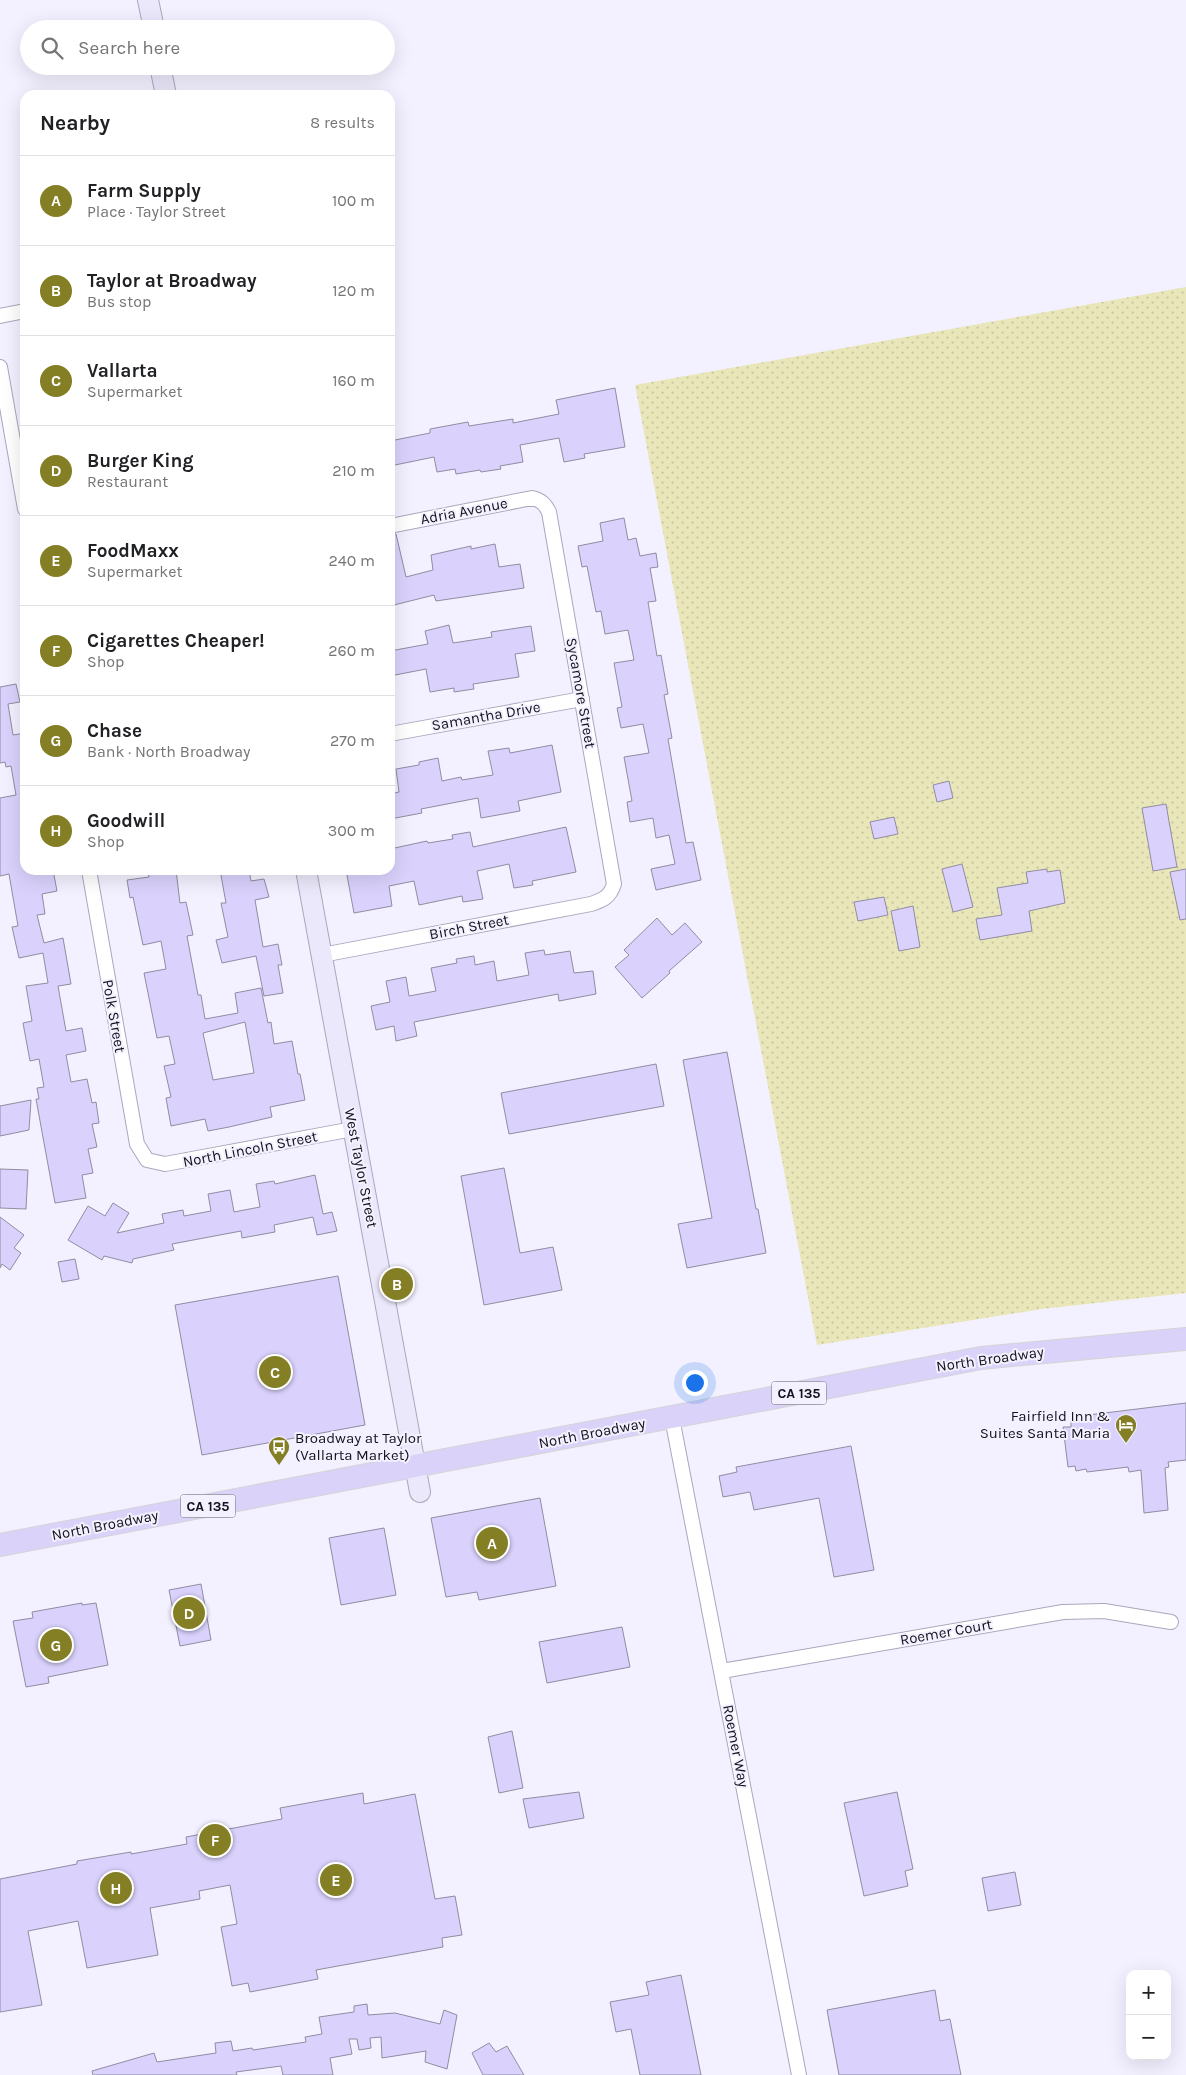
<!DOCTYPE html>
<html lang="en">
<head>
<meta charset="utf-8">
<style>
	:root { --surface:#fff; --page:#f2f2f2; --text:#202124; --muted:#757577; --line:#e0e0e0; --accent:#847e25 }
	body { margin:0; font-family:Karla,sans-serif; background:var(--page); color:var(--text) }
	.controls { position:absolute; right:15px; bottom:15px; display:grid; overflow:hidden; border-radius:10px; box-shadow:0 5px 20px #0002 }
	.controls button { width:45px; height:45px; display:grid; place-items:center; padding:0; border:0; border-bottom:1px solid var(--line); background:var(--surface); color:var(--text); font:25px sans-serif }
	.you { position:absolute; left:694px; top:1382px; width:18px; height:18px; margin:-12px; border:4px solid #fff; border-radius:50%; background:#1a73e8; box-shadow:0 0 0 8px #1a73e833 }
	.badge { display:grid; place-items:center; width:32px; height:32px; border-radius:50%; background:var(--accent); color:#fff; font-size:16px; font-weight:700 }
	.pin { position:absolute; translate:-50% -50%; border:2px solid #fff; box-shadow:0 1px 5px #0006 }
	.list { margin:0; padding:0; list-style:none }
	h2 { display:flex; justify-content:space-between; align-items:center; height:65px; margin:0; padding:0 20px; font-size:21px }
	h2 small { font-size:16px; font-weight:400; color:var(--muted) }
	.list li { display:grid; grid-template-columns:32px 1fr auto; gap:15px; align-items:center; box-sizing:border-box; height:90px; padding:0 20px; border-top:1px solid var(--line) }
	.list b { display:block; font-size:19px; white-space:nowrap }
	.list p { margin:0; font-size:16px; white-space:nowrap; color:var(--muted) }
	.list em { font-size:16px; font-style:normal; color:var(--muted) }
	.icon { flex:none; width:28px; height:28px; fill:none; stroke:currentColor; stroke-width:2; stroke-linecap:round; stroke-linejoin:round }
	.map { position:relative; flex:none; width:1186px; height:2075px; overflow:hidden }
	.search { position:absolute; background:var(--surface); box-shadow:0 5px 20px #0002; left:20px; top:20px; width:375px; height:55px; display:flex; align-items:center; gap:12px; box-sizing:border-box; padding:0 18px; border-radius:28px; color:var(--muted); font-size:19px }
	.panel { position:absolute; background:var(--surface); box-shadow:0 5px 20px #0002; left:20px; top:90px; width:375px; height:785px; border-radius:15px }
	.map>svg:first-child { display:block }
	.grass { fill:url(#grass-dots) }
	.building { fill:#dad2fc; stroke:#908ca1; fill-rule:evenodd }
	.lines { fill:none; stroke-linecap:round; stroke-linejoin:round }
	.street-casing { stroke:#aaa7bc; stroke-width:16 }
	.secondary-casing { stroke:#aaa7bc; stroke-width:22 }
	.primary-casing { stroke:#d5d4d6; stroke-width:24 }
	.street { stroke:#fff; stroke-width:14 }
	.secondary { stroke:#ece8fb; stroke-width:20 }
	.primary { stroke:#dad2f8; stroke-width:22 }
	.labels { text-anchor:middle; stroke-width:4; stroke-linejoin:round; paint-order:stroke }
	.shield { fill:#f3f1ff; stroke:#57555f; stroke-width:1 }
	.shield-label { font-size:14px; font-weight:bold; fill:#14121a }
	.street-label { font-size:15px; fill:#14121a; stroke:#f3f1ff }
	.poi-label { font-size:15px; fill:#14121a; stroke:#f3f1ff; text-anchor:end }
</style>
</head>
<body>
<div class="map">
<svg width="1186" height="2075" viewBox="0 0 1186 2075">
	<defs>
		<pattern id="grass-dots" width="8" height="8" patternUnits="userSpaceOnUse" patternTransform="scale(1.25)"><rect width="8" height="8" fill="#e9e7b9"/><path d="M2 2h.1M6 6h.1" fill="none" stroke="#c7c59e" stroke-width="1.8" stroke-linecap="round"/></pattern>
	</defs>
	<rect width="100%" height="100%" fill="#f3f1ff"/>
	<path class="grass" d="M1186,287v1006l-144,16 -225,36 -182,-960z"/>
	<g class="building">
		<path d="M615,388l10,59 -41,7 1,4 -21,4 -5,-24 -39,7 3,17 -23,4 1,3 -20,3 -1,-2 -24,4 -1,-5 -18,3 -3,-15 -44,9v-25l40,-8v-4l38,-7 1,4 44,-7v4l46,-9 -3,-14z"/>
		<path d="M624,518l4,22 8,-2 4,18 16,-3 2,14 -8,1 6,33 -8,1 9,54 4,-1 7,39 -4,1 8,43 -4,1 18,104 7,-1 8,38 -45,10 -5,-21 24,-5 -6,-29 -13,3 -3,-20 -23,4 -3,-20 5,-1 -8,-44 25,-4 -6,-29 -22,4 -4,-20 5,-1 -8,-44 20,-3 -6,-30 -23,4 -4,-23 -5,1 -9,-46 -5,1 -4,-21 25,-5 -3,-18z"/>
		<path d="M396,534l10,43 27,-7 -2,-15 40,-9v3l24,-5 4,23 21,-3 4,24 -88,13 -2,-6 -44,11v-71z"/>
		<path d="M449,625l4,18 39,-6 -1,-5 40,-6 4,25 -20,3 4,23 -46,7 1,5 -20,3v-4l-24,4 -4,-23 -36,7v-25l38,-7 -3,-13z"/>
		<path d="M16,684l4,18 -12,2 5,31 12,-2v137h28l4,21 -15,3 3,20 -8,1 7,28 19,-5 8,46 -13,2 8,45 16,-3 4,23 -20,4 5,27 16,-3 5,24 4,-1 3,21 -7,1 5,23 -9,2 5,24 -11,2 4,23 -31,5 -19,-104h3l-2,-11 7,-1 -5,-28 -9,2 -7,-38 9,-2 -6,-35 22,-3 -5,-30 -24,5 -7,-31 6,-1 -9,-52 -9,2v-78l16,-3 -5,-29 -5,1 -1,-5 -5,1v-76z"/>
		<path d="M552,745l9,47 -43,9 2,10 -39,7 -3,-20 -57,11 1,4 -32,6v-25l9,-2 -3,-23 23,-4v-3l19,-4 4,23 19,-4 1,3 31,-5 -5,-24 21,-3 1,5z"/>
		<path d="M949,781l4,17 -16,4 -4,-17z"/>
		<path d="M1166,804l11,63 -24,4 -11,-63z"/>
		<path d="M894,817l4,17 -24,5 -4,-17z"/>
		<path d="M566,827l10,45 -44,9 1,4 -19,3 -5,-24 -32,7 6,28 -20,3 -1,-6 -43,9 -5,-24 -25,5 3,20 -38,7 -8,-43h44v-21l37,-8 1,2 25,-4 -1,-4 18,-3 3,15z"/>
		<path d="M962,864l11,43 -20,5 -11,-43z"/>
		<path d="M1047,869v3l13,-2 5,33 -36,8 3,20 -52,9 -4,-21 26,-4 -5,-27 31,-5 -2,-11z"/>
		<path d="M1186,869v50l-6,1 -10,-48z"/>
		<path d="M148,870h28l4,33 6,-1 7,33 -6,1 11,59h3l4,24 33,-6 -3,-20 26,-5 7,35 3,-1 3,22 18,-3 6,33h2l5,26 -35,7 2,10 -43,10 -21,4 -3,-12 -34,7 -5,-28 5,-1 -7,-31 11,-2 -6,-28 -12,2 -13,-65 22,-4 -5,-28 -18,4 -10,-48 -3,1 -3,-18 22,-3zM245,1022l9,51 -41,7 -10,-47z"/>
		<path d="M220,870h29l2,11 13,-2 5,18 -14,3 8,47 15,-3 4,21h-4l5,28 -19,3 -8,-40 -34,7 -6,-23 12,-3 -7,-34h5z"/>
		<path d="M884,897l4,18 -30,6 -4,-19z"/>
		<path d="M913,906l7,41 -21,4 -8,-40z"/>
		<path d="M657,918l15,17 13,-12 17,19 -33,29 1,2 -28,25 -27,-31 14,-12 -5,-5z"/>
		<path d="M544,950l1,5 25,-4 4,22 19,-2 3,23 -37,7 -1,-7 -144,28 3,14 -21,5 -2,-15 -18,4 -5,-24 19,-4 -4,-21 20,-4 3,19 27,-5 -5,-23 26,-5 -1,-4 18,-3 1,9 19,-4 3,20 32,-6 -4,-22z"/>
		<path d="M727,1052l29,157h2l8,44 -79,15 -9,-44 34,-6 -29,-158z"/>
		<path d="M656,1064l8,42 -155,28 -8,-41z"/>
		<path d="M31,1100l-2,30 -29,6v-30z"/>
		<path d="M504,1168l16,85 33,-6 9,43 -78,15 -23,-129z"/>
		<path d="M0,1169l28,1 -2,39 -26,-1z"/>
		<path d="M315,1175l8,39 9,-2 5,19 -20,4 -4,-18 -39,8 1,7 -33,6 -1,-7 -69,13 2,6 -41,9 -1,4 -28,-7 -2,4 -34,-20 20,-34 17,10 8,-13 16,10 -12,20 47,-10 -2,-9 21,-4 1,6 27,-5 -3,-17 22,-4 4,22 26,-5 -4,-23 18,-3 1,3z"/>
		<path d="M0,1217l24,18 -10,13 7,5 -11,17 -8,-6 -2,4z"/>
		<path d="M75,1259l4,20 -17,3 -4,-20z"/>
		<path d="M338,1276l27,149 -163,30 -27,-150z"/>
		<path d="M1186,1403v57l-18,2 1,5 -4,1 3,42 -24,3 -3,-43 -12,2 -1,-5 -41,5 -1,-3 -10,2 -1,-5 -7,1 -5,-40h8v-6l9,-1v-4z"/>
		<path d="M851,1446l23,124 -40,7 -15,-79 -65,12 -4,-18 -27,5 -4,-21 18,-4 -1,-5z"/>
		<path d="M540,1498l16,88 -77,14 -2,-8 -31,5 -15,-79z"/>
		<path d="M384,1528l12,67 -55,10 -12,-67z"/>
		<path d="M201,1584l10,56 -31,6 -11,-56z"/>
		<path d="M82,1603v2l14,-2 12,62 -60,12 1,6 -23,4 -13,-66 20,-3 -1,-6z"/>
		<path d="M622,1627l8,40 -83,16 -8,-41z"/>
		<path d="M512,1731l11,57 -24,5 -11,-56z"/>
		<path d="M579,1792l5,26 -55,10 -6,-29z"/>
		<path d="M897,1792l16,77 -8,2 3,15 -44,10 -20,-93z"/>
		<path d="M363,1793l1,11 51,-10 20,105 20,-3 7,39 -20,3 1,9 -127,23 2,9 -68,13 -2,-9 -16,3 -11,-59 16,-3 -7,-39 -31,6 1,8 -50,9 8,47 -71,13 -9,-47 -50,10 14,74 -42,7v-133l77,-15v-3l54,-9v2l56,-10 -1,-7 96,-18 -2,-11z"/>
		<path d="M1015,1872l6,33 -33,6 -6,-33z"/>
		<path d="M681,1975l20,100h-61l-9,-46 -15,3 -6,-30 39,-7 -3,-13z"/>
		<path d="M935,1990l5,31 10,-2 11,56h-122l-12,-65z"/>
		<path d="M367,2004l1,11 27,-2 45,11 4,-14 13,5 -10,54 -22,-7 1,-11 -44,7 -1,-21 -11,1 1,10 -12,2 -2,-11h-8l3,15 -22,4 3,17h-50l-2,-9 -45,6 1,3h-144l-1,-4 62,-18 3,9 59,-9 -1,-10 16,-2 2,10 19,-3 1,2 53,-8 -1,-5 17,-3 -3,-17 35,-5v-6z"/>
		<path d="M489,2043l7,9 11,-6 17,29h-41l-11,-22z"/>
	</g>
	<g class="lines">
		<g class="street-casing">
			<g id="street">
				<path d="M0,316l25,-5"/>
				<path d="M0,367l25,142"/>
				<path d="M390,734l192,-35"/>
				<path d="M89,870l48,274 10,16 18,4 188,-35"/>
				<path d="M322,955l269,-51c12,-4 19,-7 23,-20l-65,-372c-4,-8 -8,-12 -17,-14l-142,28"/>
				<path d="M672,1418l127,657"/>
				<path d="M722,1671l341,-59 41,-1 67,11"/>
			</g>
		</g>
		<g class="secondary-casing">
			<g id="secondary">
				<path d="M148,0l6,29"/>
				<path d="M160,66l6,29"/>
				<path d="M306,870l114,622"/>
			</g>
		</g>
		<g class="primary-casing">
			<path id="primary" d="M0,1545l981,-187 205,-19"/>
		</g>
		<use href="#street" class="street"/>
		<use href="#secondary" class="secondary"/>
		<use href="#primary" class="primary"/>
	</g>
	<defs>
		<g id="hotel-pin" transform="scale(1.125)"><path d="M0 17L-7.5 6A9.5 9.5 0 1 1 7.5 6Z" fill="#847e25" stroke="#f3f1ff"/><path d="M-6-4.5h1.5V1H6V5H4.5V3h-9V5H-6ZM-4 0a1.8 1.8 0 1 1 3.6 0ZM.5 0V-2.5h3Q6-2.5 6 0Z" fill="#fff"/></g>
		<g id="bus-pin" transform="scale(1.125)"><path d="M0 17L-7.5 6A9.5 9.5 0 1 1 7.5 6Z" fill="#847e25" stroke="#f3f1ff"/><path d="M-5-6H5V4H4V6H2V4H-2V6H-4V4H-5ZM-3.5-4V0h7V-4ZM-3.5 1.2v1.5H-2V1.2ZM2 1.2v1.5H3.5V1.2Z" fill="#fff"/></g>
	</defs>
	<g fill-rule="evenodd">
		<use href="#hotel-pin" x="1126" y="1425"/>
		<use href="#bus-pin" x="279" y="1447"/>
	</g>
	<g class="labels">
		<g class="shield">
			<rect x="771.5" y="1381.5" width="55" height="23" rx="4"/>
			<rect x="180.5" y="1494.5" width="55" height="23" rx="4"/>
		</g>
		<g class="shield-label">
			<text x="799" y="1398">CA 135</text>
			<text x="208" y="1511">CA 135</text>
		</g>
		<g class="street-label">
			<text transform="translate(464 511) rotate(-11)" y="5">Adria Avenue</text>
			<text transform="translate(581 693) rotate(80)" y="5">Sycamore Street</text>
			<text transform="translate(486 716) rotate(-10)" y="5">Samantha Drive</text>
			<text transform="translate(469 927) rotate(-11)" y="5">Birch Street</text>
			<text transform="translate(114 1016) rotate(80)" y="5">Polk Street</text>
			<text transform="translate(250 1149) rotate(-11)" y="5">North Lincoln Street</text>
			<text transform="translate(361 1168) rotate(79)" y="5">West Taylor Street</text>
			<text transform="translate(990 1359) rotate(-8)" y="5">North Broadway</text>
			<text transform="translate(592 1433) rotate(-11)" y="5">North Broadway</text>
			<text transform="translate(105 1525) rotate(-11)" y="5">North Broadway</text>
			<text transform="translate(946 1632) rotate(-10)" y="5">Roemer Court</text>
			<text transform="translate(736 1746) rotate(79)" y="5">Roemer Way</text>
		</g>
		<g class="poi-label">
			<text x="1110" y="1421">Fairfield Inn &amp;<tspan x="1110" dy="17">Suites Santa Maria</tspan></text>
			<text x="295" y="1443" text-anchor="start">Broadway at Taylor<tspan x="295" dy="17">(Vallarta Market)</tspan></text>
		</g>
	</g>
</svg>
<div class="controls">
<button>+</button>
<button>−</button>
</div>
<div class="you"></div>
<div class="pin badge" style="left:492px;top:1543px">A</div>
<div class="pin badge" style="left:397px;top:1284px">B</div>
<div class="pin badge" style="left:275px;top:1372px">C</div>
<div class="pin badge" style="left:189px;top:1613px">D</div>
<div class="pin badge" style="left:336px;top:1880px">E</div>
<div class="pin badge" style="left:215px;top:1840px">F</div>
<div class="pin badge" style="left:56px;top:1645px">G</div>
<div class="pin badge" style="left:116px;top:1888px">H</div>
<div class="search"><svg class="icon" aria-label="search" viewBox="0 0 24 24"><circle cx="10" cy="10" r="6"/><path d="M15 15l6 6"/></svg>Search here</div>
<section class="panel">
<h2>Nearby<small>8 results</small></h2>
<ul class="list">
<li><span class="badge">A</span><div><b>Farm Supply</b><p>Place · Taylor Street</p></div><em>100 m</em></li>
<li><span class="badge">B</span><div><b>Taylor at Broadway</b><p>Bus stop</p></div><em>120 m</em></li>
<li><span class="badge">C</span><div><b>Vallarta</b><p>Supermarket</p></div><em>160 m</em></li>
<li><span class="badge">D</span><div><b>Burger King</b><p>Restaurant</p></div><em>210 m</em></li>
<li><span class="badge">E</span><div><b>FoodMaxx</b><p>Supermarket</p></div><em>240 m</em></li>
<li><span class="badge">F</span><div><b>Cigarettes Cheaper!</b><p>Shop</p></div><em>260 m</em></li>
<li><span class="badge">G</span><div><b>Chase</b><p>Bank · North Broadway</p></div><em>270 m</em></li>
<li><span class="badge">H</span><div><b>Goodwill</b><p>Shop</p></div><em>300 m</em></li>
</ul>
</section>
</div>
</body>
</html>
